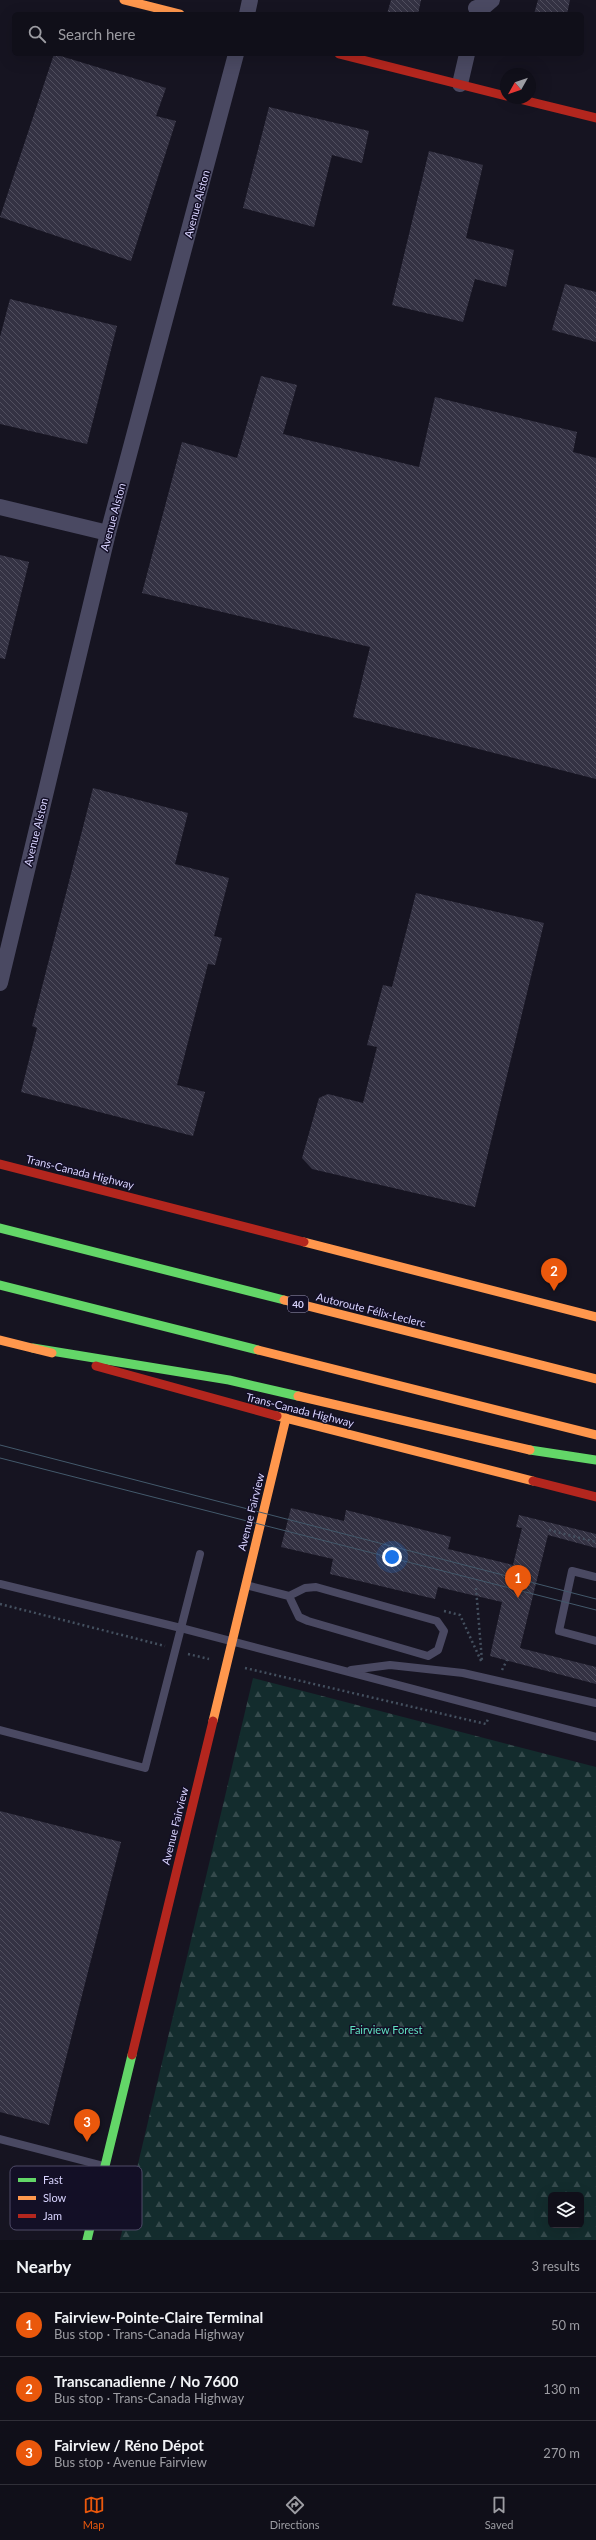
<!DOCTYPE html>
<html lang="en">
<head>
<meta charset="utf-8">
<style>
	:root { --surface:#100f19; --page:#191822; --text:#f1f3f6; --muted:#9c9ca2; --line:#302f38; --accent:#ea580c }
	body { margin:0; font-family:Lato,sans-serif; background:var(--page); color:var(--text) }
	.controls { position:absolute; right:12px; bottom:12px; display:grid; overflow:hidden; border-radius:6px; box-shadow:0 4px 16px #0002 }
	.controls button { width:36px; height:36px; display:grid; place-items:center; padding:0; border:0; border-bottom:1px solid var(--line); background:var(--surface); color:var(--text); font:20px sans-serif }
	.compass { position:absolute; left:500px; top:68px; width:36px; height:36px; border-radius:50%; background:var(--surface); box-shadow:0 4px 16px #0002; rotate:230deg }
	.you { position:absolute; left:392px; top:1557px; width:14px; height:14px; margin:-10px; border:3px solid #fff; border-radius:50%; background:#1a73e8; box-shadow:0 0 0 6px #1a73e833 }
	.badge { display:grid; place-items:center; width:26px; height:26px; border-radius:50%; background:var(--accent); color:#fff; font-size:13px; font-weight:700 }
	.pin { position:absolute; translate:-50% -33px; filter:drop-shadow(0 1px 2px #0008) }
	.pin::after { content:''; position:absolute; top:21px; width:14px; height:12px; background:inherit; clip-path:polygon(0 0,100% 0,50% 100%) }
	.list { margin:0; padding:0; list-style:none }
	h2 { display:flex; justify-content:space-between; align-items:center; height:52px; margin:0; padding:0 16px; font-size:17px }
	h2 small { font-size:13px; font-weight:400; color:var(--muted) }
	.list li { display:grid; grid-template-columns:26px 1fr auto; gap:12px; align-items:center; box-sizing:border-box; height:64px; padding:0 16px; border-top:1px solid var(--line) }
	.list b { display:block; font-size:15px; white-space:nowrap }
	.list p { margin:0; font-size:13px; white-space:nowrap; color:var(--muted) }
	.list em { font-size:13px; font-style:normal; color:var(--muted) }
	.icon { flex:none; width:22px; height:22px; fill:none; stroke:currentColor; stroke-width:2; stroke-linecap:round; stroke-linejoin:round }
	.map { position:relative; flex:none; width:596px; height:2240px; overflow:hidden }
	.search { position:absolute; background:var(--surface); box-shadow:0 4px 16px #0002; left:12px; right:12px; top:12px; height:44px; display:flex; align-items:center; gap:10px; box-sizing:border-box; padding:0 14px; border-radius:6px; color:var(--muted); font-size:15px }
	.sheet { height:244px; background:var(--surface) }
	nav { display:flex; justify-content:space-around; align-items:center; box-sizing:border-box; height:56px; border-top:1px solid var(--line); background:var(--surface); font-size:11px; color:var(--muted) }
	nav a { display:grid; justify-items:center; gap:2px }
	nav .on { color:var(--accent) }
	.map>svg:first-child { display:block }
	.forest { fill:url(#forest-firs); fill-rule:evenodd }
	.building { fill:url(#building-back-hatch) }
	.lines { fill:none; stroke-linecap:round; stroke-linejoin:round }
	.path { stroke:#44505f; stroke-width:2.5; stroke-dasharray:2 3; stroke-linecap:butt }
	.lane { stroke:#4a4962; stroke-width:8 }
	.street { stroke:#4a4962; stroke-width:16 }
	.fast { stroke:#63d668; stroke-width:9 }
	.slow { stroke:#ff974d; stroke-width:9 }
	.jam { stroke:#b3261e; stroke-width:9 }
	.tram { stroke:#43596b; stroke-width:1 }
	.labels { text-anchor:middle; stroke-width:3; stroke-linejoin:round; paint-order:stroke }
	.shield { fill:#130f26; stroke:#9e99be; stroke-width:1 }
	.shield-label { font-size:10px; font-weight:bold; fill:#d9d4ff }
	.street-label { font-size:11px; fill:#d9d4ff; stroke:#130f26 }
	.park-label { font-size:11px; fill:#5fe0c0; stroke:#130f26 }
	.key { fill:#130f26; stroke:#4e4a67; stroke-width:1 }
	.key-label { font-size:11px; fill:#d9d4ff }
</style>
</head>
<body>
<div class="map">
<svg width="596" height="2240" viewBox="0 0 596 2240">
	<defs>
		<pattern id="forest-firs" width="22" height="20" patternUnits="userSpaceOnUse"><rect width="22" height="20" fill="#132c2d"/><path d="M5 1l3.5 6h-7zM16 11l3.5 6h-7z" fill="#354a4c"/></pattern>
		<pattern id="building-back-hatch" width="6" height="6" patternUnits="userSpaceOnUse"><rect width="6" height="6" fill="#343243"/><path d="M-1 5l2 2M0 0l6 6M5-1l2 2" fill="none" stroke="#514f5f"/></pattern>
	</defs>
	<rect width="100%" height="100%" fill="#161421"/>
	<path class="forest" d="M253,1678l343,89v473h-476zM551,2195h30v30h-30z"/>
	<g class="building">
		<path d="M391,0h30l-3,14h-31z"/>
		<path d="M538,0h32l-3,14h-33z"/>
		<path d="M54,54l112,34 -10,28 20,5 -45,140 -131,-44z"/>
		<path d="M269,107l100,24 -7,32 -30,-8 -18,72 -71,-19z"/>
		<path d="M429,151l54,14 -17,73 48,12 -8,37 -31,-8 -12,43 -71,-17z"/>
		<path d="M565,284l31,8v50l-44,-12z"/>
		<path d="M10,299l107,27 -30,118 -87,-20v-87z"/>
		<path d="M261,376l36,9 -14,49 136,33 16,-70 142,35 -4,20 23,6v321l-243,-62 17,-70 -228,-54 40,-151 55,16z"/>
		<path d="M0,555l29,7 -24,97 -5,-1z"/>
		<path d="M93,788l95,25 -13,51 54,14 -15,58 8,2 -7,27 -7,-1 -31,121 28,7 -12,44 -172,-44 16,-64 -5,-2z"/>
		<path d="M416,893l128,30 -69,284 -163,-38 -10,-11 17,-60 9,-4 35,9 14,-56 -10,-2 16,-60 9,2z"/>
		<path d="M291,1508l53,13 2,-11 105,27 -3,12 65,16 9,-37 -6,-1 3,-12 77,19v14l-48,-13 -28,113 76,19v17l-106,-28 12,-54 -64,-15 -3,12 -105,-25 3,-15 -52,-12z"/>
		<path d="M0,1811l121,31 -72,283 -49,-13z"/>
	</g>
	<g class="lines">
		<g class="path">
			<path d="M549,1530l47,12"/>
			<path d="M476,1588l6,73"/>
			<path d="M0,1604l165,42"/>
			<path d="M444,1611l16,4 22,48"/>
			<path d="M188,1654l21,5"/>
			<path d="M245,1668l241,56 2,-5"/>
			<path d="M502,1670l5,-10"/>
		</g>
		<g class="lane">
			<path d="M596,1577l-24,-6 -13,60 37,10"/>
			<path d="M0,1584l181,44 415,109"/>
			<path d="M246,1585l43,11 16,-8 11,-1 121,34 7,10 -6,19 -10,6 -120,-35 -9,-4 -10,-21"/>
			<path d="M351,1670l39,-5 73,8 133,30"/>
			<path d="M0,1730l145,38 55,-214"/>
			<path d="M0,2139l104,27"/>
		</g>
		<g class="street">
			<path d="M476,8l9,-2 7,-6"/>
			<path d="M247,14l3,-14"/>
			<path d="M460,84l7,-30"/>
			<path d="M0,507l108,26"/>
			<path d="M0,983l108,-450 128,-479"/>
		</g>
		<g class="fast">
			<path d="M0,1228l284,72"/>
			<path d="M0,1285l258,65"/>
			<path d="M33,1348l196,32 69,16"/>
			<path d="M530,1450l66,10"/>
			<path d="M87,2240l45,-185"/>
		</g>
		<g class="slow">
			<path d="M124,0l56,14"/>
			<path d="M304,1242l292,75"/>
			<path d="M284,1300l312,79"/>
			<path d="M0,1340l52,13"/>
			<path d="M258,1350l338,85"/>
			<path d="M298,1396l232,54"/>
			<path d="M277,1416l256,65"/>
			<path d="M213,1721l73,-303"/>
		</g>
		<g class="jam">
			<path d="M339,54l167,42"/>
			<path d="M515,98l81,20"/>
			<path d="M0,1164l304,78"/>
			<path d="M96,1366l181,50"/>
			<path d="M533,1481l63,16"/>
			<path d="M132,2055l81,-334"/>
		</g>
		<g class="tram">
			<path d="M0,1445l596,154"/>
			<path d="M0,1458l596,152"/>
		</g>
	</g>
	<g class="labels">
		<rect class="shield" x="288" y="1296" width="20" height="16" rx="3"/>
		<g class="shield-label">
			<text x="298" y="1308">40</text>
		</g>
		<g class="street-label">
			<text transform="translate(197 204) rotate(-75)" y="4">Avenue Alston</text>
			<text transform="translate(113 517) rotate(-75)" y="4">Avenue Alston</text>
			<text transform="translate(36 832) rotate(-76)" y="4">Avenue Alston</text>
			<text transform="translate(80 1172) rotate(14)" y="4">Trans-Canada Highway</text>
			<text transform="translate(371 1310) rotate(14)" y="4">Autoroute Félix-Leclerc</text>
			<text transform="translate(300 1410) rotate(14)" y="4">Trans-Canada Highway</text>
			<text transform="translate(251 1512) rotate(-76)" y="4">Avenue Fairview</text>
			<text transform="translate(175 1826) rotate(-76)" y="4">Avenue Fairview</text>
		</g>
		<g class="park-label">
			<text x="386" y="2034">Fairview Forest</text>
		</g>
	</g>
	<rect x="10" y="2166" width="132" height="64" rx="6" class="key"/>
	<rect x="18" y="2178" width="18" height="4" fill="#63d668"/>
	<rect x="18" y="2196" width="18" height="4" fill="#ff974d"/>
	<rect x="18" y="2214" width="18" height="4" fill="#b3261e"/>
	<g class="key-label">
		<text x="43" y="2184">Fast</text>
		<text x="43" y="2202">Slow</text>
		<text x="43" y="2220">Jam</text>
	</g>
</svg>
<div class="controls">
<button><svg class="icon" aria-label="layers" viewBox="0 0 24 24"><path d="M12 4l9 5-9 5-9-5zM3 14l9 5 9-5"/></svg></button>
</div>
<svg class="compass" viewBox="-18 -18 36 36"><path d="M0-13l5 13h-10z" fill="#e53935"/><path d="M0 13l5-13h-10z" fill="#9c9ca2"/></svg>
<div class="you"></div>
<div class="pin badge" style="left:518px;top:1598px">1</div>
<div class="pin badge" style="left:554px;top:1291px">2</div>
<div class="pin badge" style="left:87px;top:2142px">3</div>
<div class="search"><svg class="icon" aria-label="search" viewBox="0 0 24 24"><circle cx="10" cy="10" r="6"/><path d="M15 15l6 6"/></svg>Search here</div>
</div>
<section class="sheet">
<h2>Nearby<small>3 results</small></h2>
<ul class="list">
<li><span class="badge">1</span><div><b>Fairview-Pointe-Claire Terminal</b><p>Bus stop · Trans-Canada Highway</p></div><em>50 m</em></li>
<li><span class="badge">2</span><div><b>Transcanadienne / No 7600</b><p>Bus stop · Trans-Canada Highway</p></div><em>130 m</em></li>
<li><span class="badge">3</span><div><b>Fairview / Réno Dépot</b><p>Bus stop · Avenue Fairview</p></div><em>270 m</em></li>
</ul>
</section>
<nav>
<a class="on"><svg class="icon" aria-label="map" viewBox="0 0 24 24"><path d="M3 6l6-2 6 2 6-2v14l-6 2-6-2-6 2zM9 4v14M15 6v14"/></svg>Map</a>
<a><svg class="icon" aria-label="directions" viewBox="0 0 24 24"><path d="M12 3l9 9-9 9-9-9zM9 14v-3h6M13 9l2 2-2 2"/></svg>Directions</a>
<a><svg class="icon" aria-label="saved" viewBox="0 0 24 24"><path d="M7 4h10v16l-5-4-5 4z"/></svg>Saved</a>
</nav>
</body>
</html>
